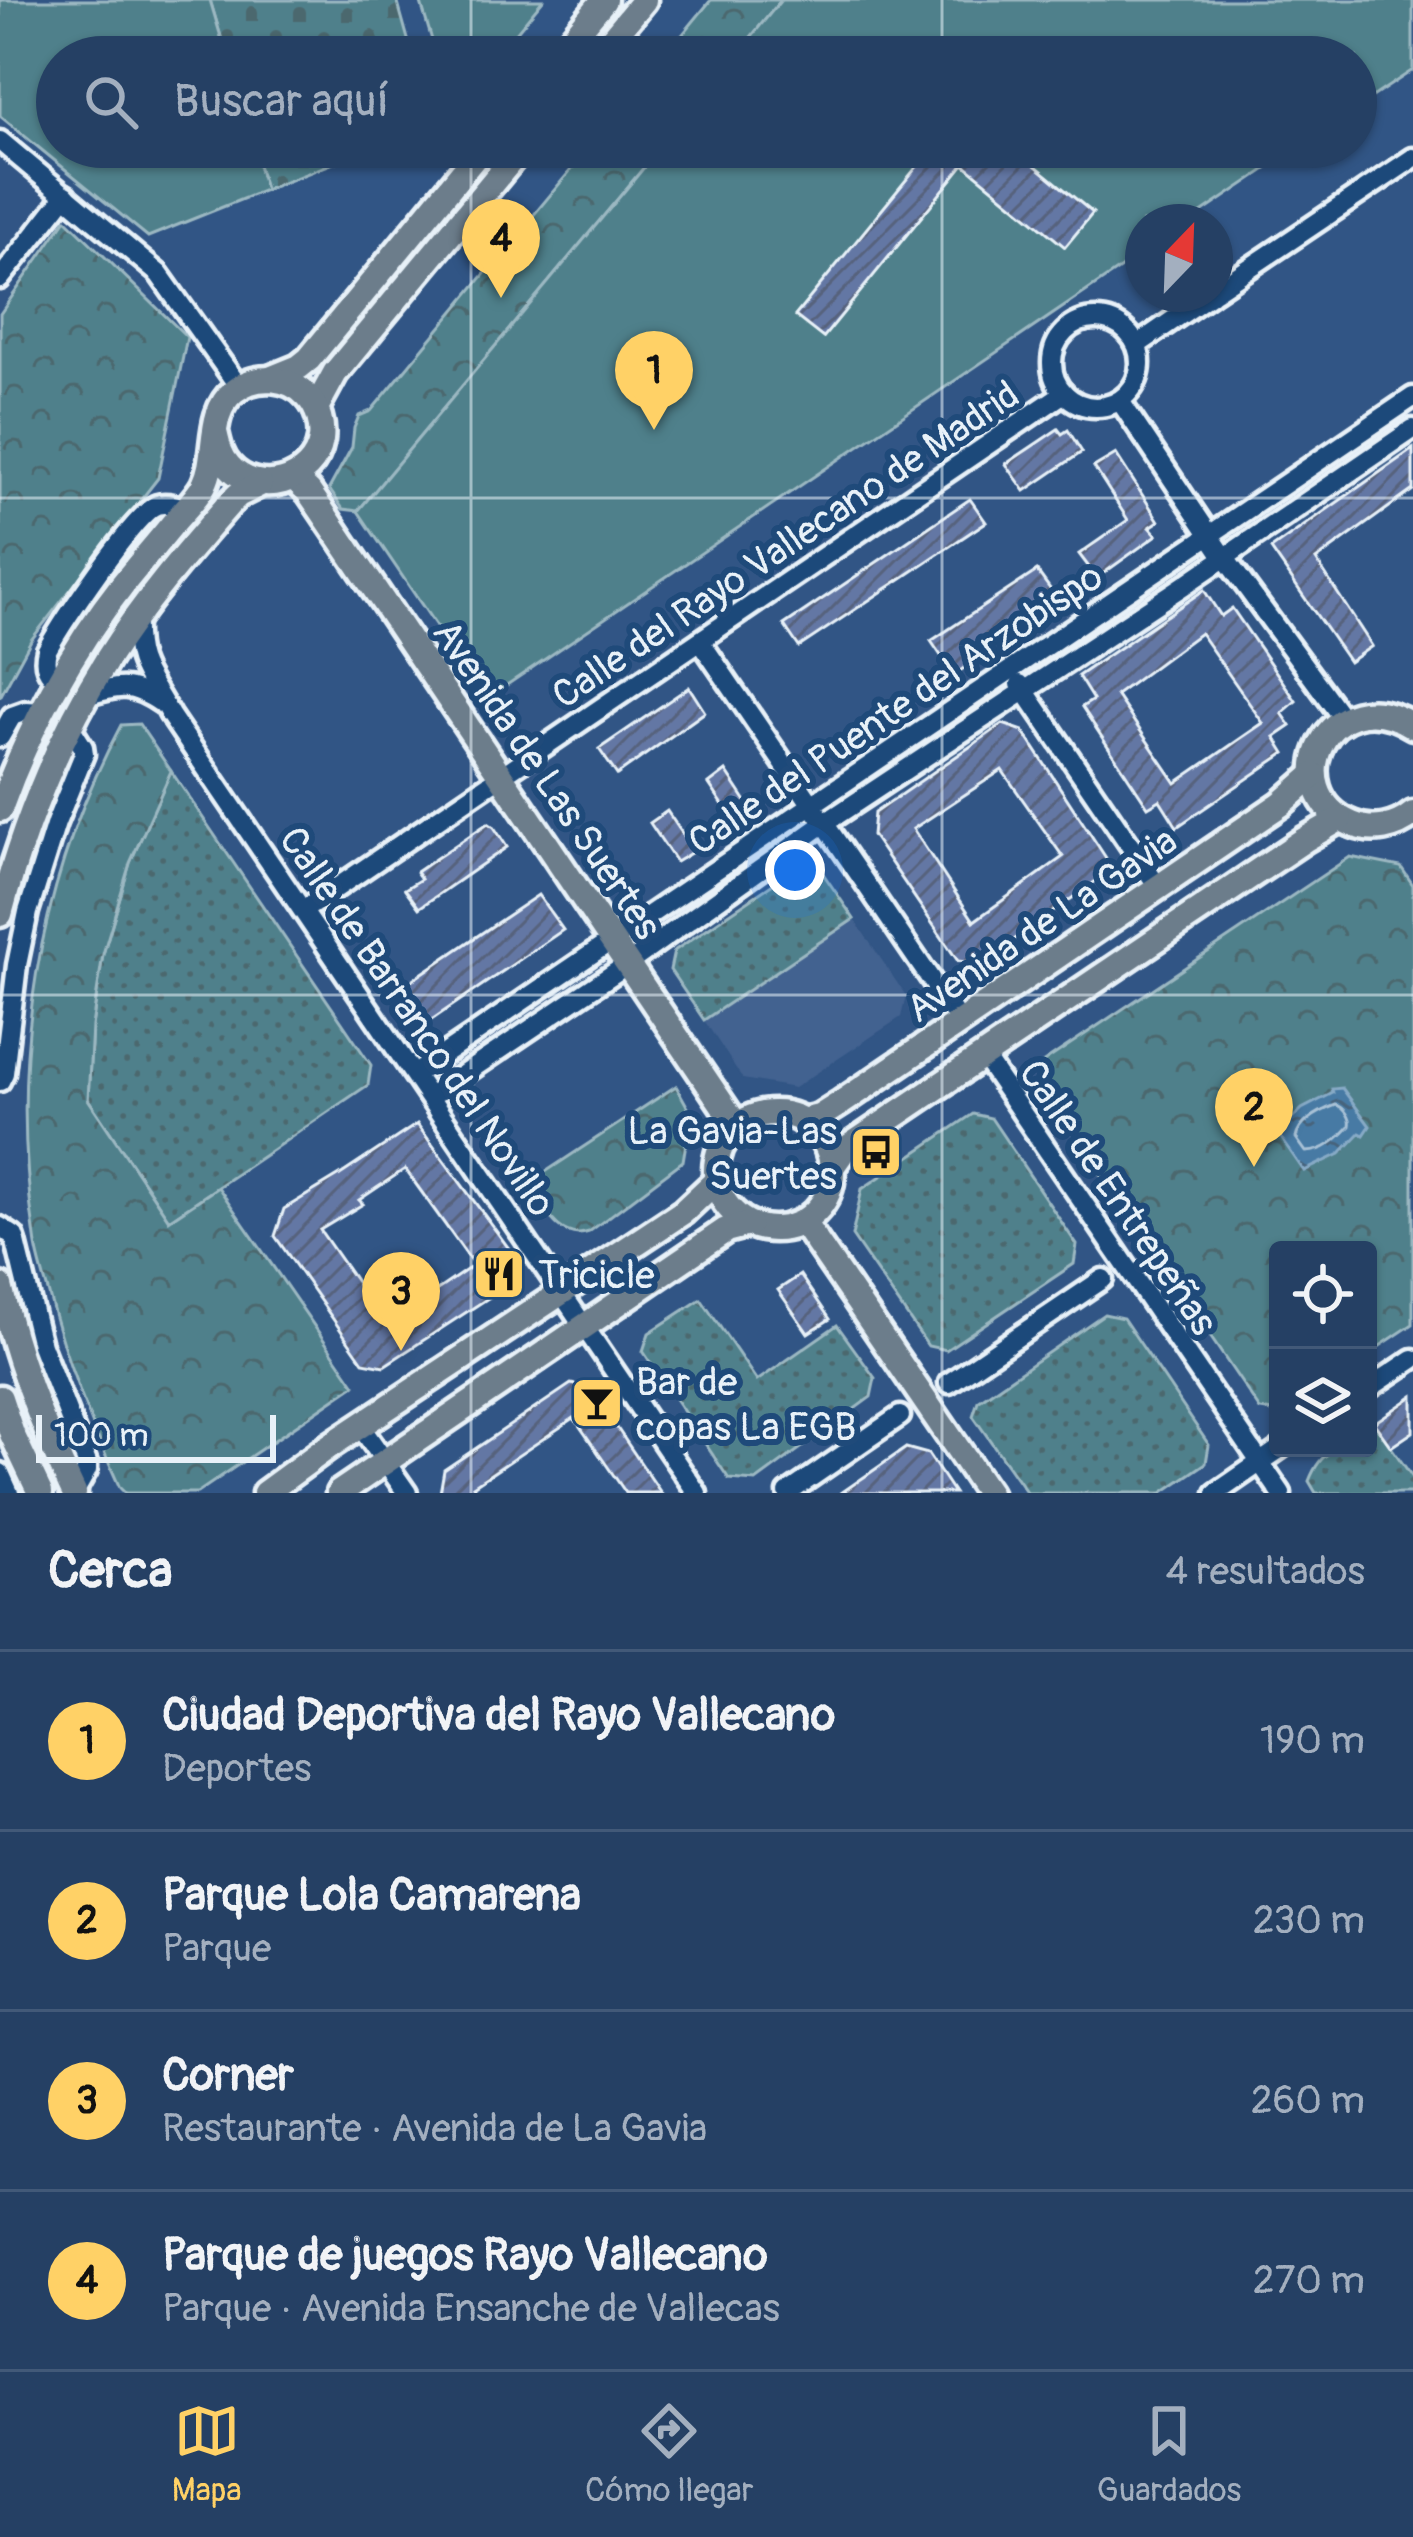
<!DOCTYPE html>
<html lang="es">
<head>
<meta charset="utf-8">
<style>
	:root { --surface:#254064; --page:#2d476a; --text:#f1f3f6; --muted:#a3afbf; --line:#425978; --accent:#ffd166 }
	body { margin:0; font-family:Pangolin,sans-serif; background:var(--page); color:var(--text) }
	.controls { position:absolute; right:36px; bottom:36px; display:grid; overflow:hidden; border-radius:12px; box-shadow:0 3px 9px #0004 }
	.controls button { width:108px; height:108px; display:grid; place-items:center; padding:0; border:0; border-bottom:3px solid var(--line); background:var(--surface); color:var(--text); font:60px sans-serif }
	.compass { position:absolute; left:1125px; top:204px; width:108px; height:108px; border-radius:50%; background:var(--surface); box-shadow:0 3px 9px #0004; rotate:23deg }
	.scale { position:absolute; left:36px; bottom:30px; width:240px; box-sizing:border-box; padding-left:12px; border:6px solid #e8f1f8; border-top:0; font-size:33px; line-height:42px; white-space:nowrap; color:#e8f1f8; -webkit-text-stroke:9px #1f4a7a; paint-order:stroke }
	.you { position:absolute; left:795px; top:870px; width:42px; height:42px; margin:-30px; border:9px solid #fff; border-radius:50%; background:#1a73e8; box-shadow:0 0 0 18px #1a73e833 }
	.badge { display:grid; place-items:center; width:78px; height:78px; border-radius:50%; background:var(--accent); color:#111; font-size:39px; font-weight:700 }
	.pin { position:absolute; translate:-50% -99px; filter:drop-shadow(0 3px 6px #0008) }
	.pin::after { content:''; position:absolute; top:63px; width:42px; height:36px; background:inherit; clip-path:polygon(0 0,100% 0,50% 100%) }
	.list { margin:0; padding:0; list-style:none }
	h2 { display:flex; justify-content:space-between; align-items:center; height:156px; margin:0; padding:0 48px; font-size:51px }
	h2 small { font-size:39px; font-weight:400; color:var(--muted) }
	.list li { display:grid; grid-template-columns:78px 1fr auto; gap:36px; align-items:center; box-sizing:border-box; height:180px; padding:0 48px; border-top:3px solid var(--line) }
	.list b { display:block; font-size:45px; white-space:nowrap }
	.list p { margin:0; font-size:39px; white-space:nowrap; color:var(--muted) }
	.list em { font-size:39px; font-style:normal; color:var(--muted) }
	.icon { flex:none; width:66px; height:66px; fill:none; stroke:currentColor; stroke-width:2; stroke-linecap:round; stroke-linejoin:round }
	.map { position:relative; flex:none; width:1413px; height:1493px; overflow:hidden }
	.search { position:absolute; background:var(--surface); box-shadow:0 3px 9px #0004; left:36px; right:36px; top:36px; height:132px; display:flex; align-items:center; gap:30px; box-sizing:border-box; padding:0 42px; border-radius:66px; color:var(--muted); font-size:45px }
	.sheet { height:876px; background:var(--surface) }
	nav { display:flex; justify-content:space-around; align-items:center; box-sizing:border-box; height:168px; border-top:3px solid var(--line); background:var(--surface); font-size:33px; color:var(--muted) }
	nav a { display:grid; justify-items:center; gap:6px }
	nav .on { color:var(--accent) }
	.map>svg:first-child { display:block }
	.built { fill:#436290 }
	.grass { fill:url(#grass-dots); stroke:#9cb8c2; stroke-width:3 }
	.forest { fill:url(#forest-crowns); stroke:#9cb8c2; stroke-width:3 }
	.cemetery { fill:url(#cemetery-stones); stroke:#9cb8c2; stroke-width:3 }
	.pitch { fill:#50808b; stroke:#9cb8c2; stroke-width:3 }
	.water { fill:url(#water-ripples); stroke:#87aac6; stroke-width:3 }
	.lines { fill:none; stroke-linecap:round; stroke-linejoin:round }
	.shore { stroke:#a8c1d6; stroke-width:3 }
	.building { fill:url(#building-hatch); stroke:#e8f1f8; stroke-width:3; fill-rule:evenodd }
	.minor-casing { stroke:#e8f1f8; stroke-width:27 }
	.major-casing { stroke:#e8f1f8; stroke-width:33 }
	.minor { stroke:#1f4a7a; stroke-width:18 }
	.major { stroke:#6c7d8b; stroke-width:24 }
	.grid { fill:none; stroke:#e8f1f8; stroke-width:3; stroke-opacity:0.55 }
	.labels { text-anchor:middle; stroke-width:12; stroke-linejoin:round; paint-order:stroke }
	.street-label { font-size:39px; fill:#e8f1f8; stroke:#1f4a7a }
	.poi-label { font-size:39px; fill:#e8f1f8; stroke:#1f4a7a; text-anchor:start }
</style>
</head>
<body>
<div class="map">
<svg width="1413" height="1493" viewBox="0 0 1413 1493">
	<defs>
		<pattern id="grass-dots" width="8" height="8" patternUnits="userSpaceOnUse" patternTransform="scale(3)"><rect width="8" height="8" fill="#50808b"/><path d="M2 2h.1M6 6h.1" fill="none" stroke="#4c676e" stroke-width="1.8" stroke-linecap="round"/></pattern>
		<pattern id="forest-crowns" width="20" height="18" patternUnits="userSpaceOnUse" patternTransform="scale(3)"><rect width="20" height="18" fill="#50808b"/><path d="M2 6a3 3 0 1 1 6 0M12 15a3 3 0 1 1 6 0" fill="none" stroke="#4c676e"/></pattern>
		<pattern id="cemetery-stones" width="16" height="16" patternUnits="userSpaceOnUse" patternTransform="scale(3)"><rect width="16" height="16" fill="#50808b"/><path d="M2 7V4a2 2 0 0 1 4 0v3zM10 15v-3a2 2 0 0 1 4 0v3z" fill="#4c676e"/></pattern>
		<pattern id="water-ripples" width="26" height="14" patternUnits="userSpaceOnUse" patternTransform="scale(3)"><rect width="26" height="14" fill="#477aa4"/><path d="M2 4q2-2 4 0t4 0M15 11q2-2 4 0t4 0" fill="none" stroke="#47647c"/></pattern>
		<pattern id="building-hatch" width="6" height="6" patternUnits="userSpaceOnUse" patternTransform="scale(3)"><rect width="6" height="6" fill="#6377a4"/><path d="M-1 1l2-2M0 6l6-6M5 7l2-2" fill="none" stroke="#56627c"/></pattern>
	</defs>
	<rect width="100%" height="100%" fill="#315585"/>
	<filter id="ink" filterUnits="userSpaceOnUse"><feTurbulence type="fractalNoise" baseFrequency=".00833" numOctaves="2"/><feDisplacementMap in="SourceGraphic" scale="24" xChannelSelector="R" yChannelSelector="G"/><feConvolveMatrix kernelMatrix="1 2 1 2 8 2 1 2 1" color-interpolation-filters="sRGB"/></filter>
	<g filter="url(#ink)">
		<path class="built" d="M854,919l52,77 -5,21 -107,71 -51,-9 -39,-59z"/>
		<g class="grass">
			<path d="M171,771l200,294 -3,20 -199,135 -81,-121 4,-73 11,-72 27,-91z"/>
			<path d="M801,865l19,4 34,50 -150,101 -34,-50 4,-19z"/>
			<path d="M973,1114l18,4 86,127 -3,19 -128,86 -18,-4 -76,-110 10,-47z"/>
			<path d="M701,1299l56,82 80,-56 38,53 -4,19 -115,84 -27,-2 -86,-128 6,-18z"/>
			<path d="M1104,1314l19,4 86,127 -3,18 -44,30h-135l-54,-77 5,-15z"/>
			<path d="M1374,1423l39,55v15h-97l-7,-12c13,-33 26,-33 59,-33v-21z"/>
		</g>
		<g class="forest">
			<path d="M711,0h70l-46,57h-71z"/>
			<path d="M590,147h71l-303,364 -15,-2 -14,-20 23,-42 2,-19 5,-12 12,-5z"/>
			<path d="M66,219l121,118 -29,141 -127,162 -31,57v-383z"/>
			<path d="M139,724l32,47 -41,92 -27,91 -11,72 -4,73 81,121 49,-33 137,198 -158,108h-72l-5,-5c-30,-67 -54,-125 -72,-197 -5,-17 -11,-35 -13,-53 -27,-176 2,-356 86,-513z"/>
			<path d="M1350,857l51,10 12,18v439l-45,30v-104h-90v163l-18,-3 -221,-326 3,-21z"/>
			<path d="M676,1086l15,27 -8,48 -94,71c-31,11 -46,-27 -62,-48z"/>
		</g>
		<g class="cemetery">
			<path d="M210,0h187l16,57h-186z"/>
			<path d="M253,147h121l-109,43z"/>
		</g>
		<g class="pitch">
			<path d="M0,0h210l17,57h-170v90h196l12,43 -117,47 -148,-121z"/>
			<path d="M420,0h123l-47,57h-59z"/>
			<path d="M781,0h632v70l-57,38v-51h-621z"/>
			<path d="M661,147h638l-111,75h-45v31l-645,438 -19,-2 -121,-178z"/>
		</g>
		<path class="water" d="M1342,1088l28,38 -6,9 -4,-2 -20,21 -36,17 -27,-39 6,-11 4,3 15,-15 31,-16 -1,-4z"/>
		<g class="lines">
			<path class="shore" d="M1336,1105c8,2 16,13 14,21 -12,13 -25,26 -44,26l-10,-14c4,-17 24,-27 40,-33z"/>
		</g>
		<g class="building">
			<path d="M933,147h80l80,66 -28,34 -101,-83 -141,174 -28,-22z"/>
			<path d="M1058,429l4,5 6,-4 14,22 -57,39 -19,-27z"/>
			<path d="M1413,449v41l-97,70 56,86 -23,16 -78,-113z"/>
			<path d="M1116,454l43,67 -9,6 7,8 -60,43 -18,-24 49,-34 -34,-53z"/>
			<path d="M970,499l16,23 -187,125 -15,-22z"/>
			<path d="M1037,571l19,26 -73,49 4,6 -33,23 -23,-34z"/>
			<path d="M1204,590l17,26 11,-8 64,93 -14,12 9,13 -16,11 10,16 -108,74 -17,-27 -12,7 -66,-100 11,-7 -15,-24zM1200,633l63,90 -87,60 -60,-88z"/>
			<path d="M689,687l16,25 -88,63 -18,-26z"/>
			<path d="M1003,724l20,7 83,127 -3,18 -123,88 -22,-3 -86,-126 2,-22zM1002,770l61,87 -89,64 -61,-92z"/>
			<path d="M726,771l27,41 -17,12 -27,-40z"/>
			<path d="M667,811l27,40 -18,11 -26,-39z"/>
			<path d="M488,823l6,4 13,20 -88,61 -14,-19 16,-10 -5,-7z"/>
			<path d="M538,895l25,35 -133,91 -25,-36z"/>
			<path d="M417,1124l99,134 -8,27 -124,81 -21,-4 -88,-126 9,-27 56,-34zM405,1169l69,96 -44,30 -46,27 -64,-92 43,-26 -4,-4z"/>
			<path d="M800,1275l30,44 -22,14 -30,-43z"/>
			<path d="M571,1384l19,4 71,105h-35l-52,-75 -101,68 5,7h-38l4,-23z"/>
			<path d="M1413,1396v36l-22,15 -17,-24z"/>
			<path d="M906,1448l22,6 26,39h-113z"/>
		</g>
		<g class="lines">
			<g class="minor-casing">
				<g id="minor">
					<path d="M0,141l159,133 80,113"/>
					<path d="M0,279l66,-84"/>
					<path d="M1215,291l198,-133"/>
					<circle cx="1096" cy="363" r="44"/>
					<path d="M1137,345l74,-51"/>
					<path d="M1120,401l105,157 118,161"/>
					<path d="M136,618c-2,50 12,56 34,97l527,778"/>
					<path d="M700,641l260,381"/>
					<path d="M59,682c-12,-9 -16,-17 -12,-32 14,-25 88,-138 110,-145 9,-3 20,1 29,3"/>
					<path d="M1020,684l139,204"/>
					<path d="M86,696c34,-11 45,-13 75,7"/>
					<path d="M0,737l12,-21 14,-5 17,1"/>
					<path d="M304,910l760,-517"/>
					<path d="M984,1057l297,436"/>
					<path d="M415,1074l998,-677"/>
					<path d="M0,1081l4,-8 13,-108 11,-53 28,-89 28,-69 -1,-7 -14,-22"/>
					<path d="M430,1097l199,-134 196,-140 358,-237 230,-157"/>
					<path d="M0,1227l14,9 2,6 25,103 46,118v7l-13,23"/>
					<path d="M949,1383l154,-104"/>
					<path d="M1368,1389l45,-30"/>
					<path d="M361,1427l46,66"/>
					<path d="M0,1473l9,20"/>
					<path d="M788,1493l112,-77"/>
					<path d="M1216,1493l65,-45"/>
				</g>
			</g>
			<g class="major-casing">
				<g id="major">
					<path d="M557,57l47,-57"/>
					<path d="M597,57l47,-57"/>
					<path d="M272,378l27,-11 10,-8 174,-212"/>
					<path d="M316,408l19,-35 187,-226"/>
					<path d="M294,478l15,14 13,19 415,615"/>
					<path d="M1413,726c-85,-53 -138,66 -61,98 21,9 44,4 61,-10"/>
					<path d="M0,809c28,-79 71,-159 123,-225 17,-21 35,-42 52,-63 10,-12 22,-23 29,-36 15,-30 2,-71 30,-94 22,-18 56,-15 74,6 10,11 15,28 13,43 -7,43 -64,58 -92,26 -9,-10 -11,-21 -14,-34"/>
					<path d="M0,914c24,-91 58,-176 108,-256 34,-54 78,-105 120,-153l10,-10 22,-11"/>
					<circle cx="774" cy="1171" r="58"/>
					<path d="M802,1121l17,-4 22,-14 440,-299 33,-29"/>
					<path d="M832,1167l12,-17 460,-310 36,-21"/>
					<path d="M803,1222l185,271"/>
					<path d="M0,1286c16,73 42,140 74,207"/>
					<path d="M0,1398l12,36 28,59"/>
					<path d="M265,1493l63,-46 355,-235 33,-31"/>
					<path d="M339,1493l387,-263 23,-6"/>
				</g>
			</g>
			<use href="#minor" class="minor"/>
			<use href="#major" class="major"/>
		</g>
	</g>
	<path class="grid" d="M471,0v57M942,0v57M471,147v1346M942,147v1346M0,498h1413M0,995h1413"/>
	<defs>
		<g id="bus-square" transform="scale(2.7)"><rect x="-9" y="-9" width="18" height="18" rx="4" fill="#ffd166" stroke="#1f4a7a"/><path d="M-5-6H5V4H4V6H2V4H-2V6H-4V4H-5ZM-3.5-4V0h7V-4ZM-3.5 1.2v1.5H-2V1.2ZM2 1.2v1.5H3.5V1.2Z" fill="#111"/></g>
		<g id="restaurant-square" transform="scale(2.7)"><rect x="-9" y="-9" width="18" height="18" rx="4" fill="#ffd166" stroke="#1f4a7a"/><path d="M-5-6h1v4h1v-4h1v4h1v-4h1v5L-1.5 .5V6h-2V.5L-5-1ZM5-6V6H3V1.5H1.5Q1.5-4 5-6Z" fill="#111"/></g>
		<g id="bar-square" transform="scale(2.7)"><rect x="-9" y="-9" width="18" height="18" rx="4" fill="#ffd166" stroke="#1f4a7a"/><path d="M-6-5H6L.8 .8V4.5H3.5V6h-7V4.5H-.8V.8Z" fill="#111"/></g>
	</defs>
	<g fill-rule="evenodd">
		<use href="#bus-square" x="876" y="1152"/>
		<use href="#restaurant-square" x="499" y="1274"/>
		<use href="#bar-square" x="597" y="1403"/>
	</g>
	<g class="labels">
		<g class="street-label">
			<text transform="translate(785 544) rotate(-34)" y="14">Calle del Rayo Vallecano de Madrid</text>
			<text transform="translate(895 708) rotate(-34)" y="14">Calle del Puente del Arzobispo</text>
			<text transform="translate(548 779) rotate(56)" y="14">Avenida de Las Suertes</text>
			<text transform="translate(1041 924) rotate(-34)" y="14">Avenida de La Gavia</text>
			<text transform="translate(418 1021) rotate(56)" y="14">Calle de Barranco del Novillo</text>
			<text transform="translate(1119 1197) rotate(56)" y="14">Calle de Entrepeñas</text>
		</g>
		<g class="poi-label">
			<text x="837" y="1144" text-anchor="end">La Gavia-Las<tspan x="837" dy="45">Suertes</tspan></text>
			<text x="538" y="1288">Tricicle</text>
			<text x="636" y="1395">Bar de<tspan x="636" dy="45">copas La EGB</tspan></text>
		</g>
	</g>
</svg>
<div class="controls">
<button><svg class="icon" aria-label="locate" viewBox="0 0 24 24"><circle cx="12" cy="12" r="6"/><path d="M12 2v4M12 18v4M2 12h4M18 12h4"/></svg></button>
<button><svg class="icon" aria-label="layers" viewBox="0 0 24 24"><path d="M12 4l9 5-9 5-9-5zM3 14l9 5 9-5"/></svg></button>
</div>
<svg class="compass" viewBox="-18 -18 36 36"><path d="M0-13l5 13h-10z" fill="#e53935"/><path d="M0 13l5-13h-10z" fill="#a3afbf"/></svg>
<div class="scale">100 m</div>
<div class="you"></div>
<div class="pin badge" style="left:654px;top:430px">1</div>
<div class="pin badge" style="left:1254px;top:1167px">2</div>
<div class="pin badge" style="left:401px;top:1351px">3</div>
<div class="pin badge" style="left:501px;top:298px">4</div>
<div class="search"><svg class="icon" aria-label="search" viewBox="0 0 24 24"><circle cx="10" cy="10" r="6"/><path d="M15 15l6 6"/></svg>Buscar aquí</div>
</div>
<section class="sheet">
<h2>Cerca<small>4 resultados</small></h2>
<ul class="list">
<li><span class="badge">1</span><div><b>Ciudad Deportiva del Rayo Vallecano</b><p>Deportes</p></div><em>190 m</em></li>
<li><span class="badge">2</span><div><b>Parque Lola Camarena</b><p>Parque</p></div><em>230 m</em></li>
<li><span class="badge">3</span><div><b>Corner</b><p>Restaurante · Avenida de La Gavia</p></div><em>260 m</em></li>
<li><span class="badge">4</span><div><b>Parque de juegos Rayo Vallecano</b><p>Parque · Avenida Ensanche de Vallecas</p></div><em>270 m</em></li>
</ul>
</section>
<nav>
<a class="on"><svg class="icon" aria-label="map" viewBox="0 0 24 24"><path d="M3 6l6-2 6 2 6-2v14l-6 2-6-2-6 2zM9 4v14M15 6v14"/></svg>Mapa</a>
<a><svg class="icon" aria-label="directions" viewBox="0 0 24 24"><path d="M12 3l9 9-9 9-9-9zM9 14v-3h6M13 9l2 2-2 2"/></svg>Cómo llegar</a>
<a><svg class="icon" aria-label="saved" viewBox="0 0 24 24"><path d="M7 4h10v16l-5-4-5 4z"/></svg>Guardados</a>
</nav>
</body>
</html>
